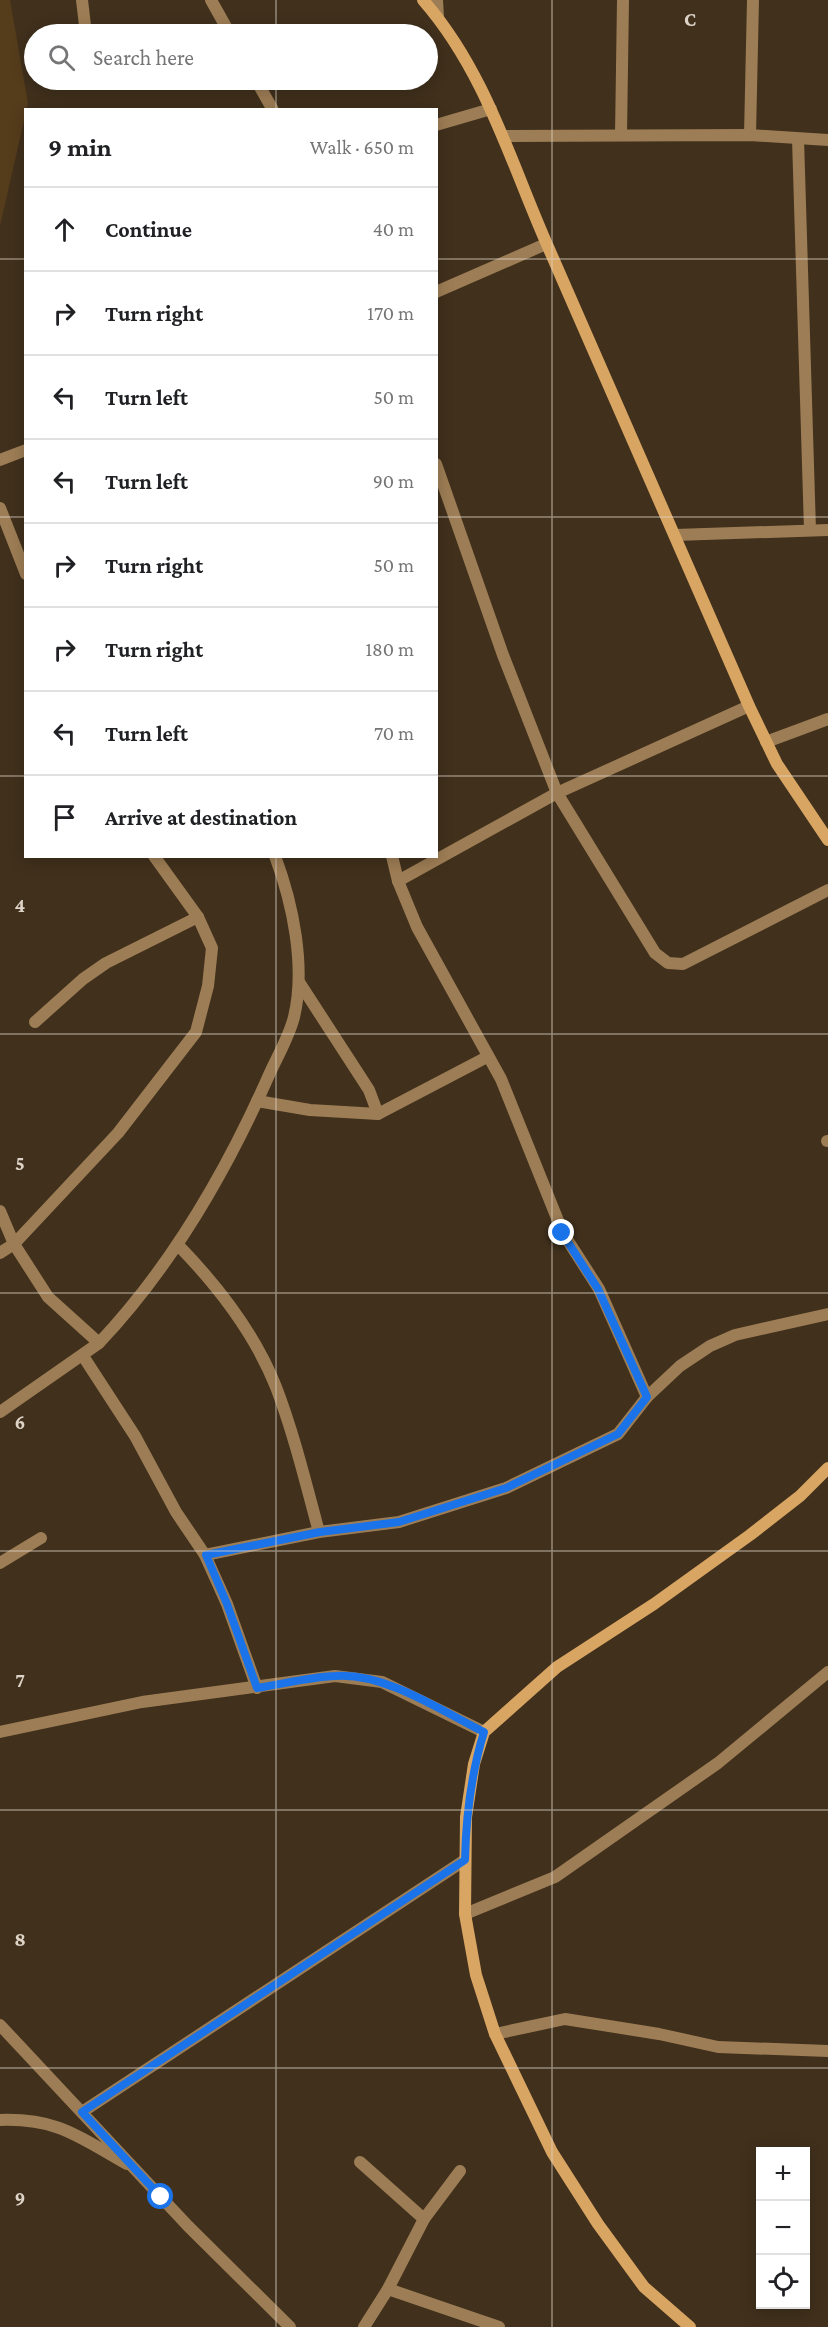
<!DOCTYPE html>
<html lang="en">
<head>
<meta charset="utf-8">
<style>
	:root { --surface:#fff; --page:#f2f2f2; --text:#202124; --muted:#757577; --line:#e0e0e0 }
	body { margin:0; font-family:"Crimson Pro",serif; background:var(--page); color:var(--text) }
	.controls { position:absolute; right:18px; bottom:18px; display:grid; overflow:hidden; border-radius:0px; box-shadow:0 3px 15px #0003 }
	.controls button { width:54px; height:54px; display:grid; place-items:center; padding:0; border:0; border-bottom:2px solid var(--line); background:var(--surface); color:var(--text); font:30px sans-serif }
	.stop { position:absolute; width:18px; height:18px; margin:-14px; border:4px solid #1a73e8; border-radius:50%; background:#fff }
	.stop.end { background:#1a73e8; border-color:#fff; box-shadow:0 2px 6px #0008 }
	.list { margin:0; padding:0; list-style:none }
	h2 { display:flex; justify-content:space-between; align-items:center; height:78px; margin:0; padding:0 24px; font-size:26px }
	h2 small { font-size:20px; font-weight:400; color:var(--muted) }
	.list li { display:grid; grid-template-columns:39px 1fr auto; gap:18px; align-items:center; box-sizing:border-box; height:84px; padding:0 24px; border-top:2px solid var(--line) }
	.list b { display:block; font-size:22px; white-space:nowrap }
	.list em { font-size:20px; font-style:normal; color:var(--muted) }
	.icon { flex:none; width:33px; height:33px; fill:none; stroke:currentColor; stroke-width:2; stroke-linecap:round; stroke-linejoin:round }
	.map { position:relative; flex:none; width:828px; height:2327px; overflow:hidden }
	.search { position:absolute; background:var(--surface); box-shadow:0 3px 15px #0003; left:24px; top:24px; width:414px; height:66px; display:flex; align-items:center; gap:15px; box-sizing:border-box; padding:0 21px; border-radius:33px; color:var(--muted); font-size:22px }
	.panel { position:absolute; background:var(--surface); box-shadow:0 3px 15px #0003; left:24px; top:108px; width:414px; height:750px; border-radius:0px }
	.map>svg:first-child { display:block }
	.green { fill:#553c1b }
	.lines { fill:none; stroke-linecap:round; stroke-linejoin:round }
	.minor { stroke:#9d7d55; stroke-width:12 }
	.tertiary { stroke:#9d7d55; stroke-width:12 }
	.secondary { stroke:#d9a563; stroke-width:12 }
	.route { stroke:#1a73e8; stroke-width:8 }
	.grid { fill:none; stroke:#ddd3c7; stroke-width:1.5; stroke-opacity:0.55 }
	.grid-label { font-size:20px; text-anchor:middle; font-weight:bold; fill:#ddd3c7; stroke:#40301c; stroke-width:4.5; stroke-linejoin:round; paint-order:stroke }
</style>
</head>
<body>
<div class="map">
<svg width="828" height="2327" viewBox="0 0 828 2327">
	<rect width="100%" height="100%" fill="#40301c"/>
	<path class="green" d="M0,0h10l18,103 -28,123z"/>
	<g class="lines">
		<g class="minor">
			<path d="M82,0l4,34"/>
			<path d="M211,0l19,34"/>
			<path d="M437,0l1,17"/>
			<path d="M256,80l17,30"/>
			<path d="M436,125l55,-16"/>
			<path d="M621,135l2,-135"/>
			<path d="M750,135l3,-135"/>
			<path d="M798,139l12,391"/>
			<path d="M436,292l110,-48"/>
			<path d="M0,460l26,-10"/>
			<path d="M436,464l67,191 54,138 98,160 13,10 15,1 145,-74"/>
			<path d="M0,508l26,66"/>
			<path d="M675,535l153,-5"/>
			<path d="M766,742l62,-23"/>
			<path d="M392,856l6,25 19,46 84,152 62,154 36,56 48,108"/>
			<path d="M398,881l159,-88 192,-87"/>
			<path d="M299,982l70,108 9,24"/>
			<path d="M35,1022l48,-43 23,-16 92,-46"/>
			<path d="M257,1101l53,9 68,4 109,-57"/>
			<path d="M827,1141h1"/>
			<path d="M0,1211l14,33 34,53 51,46c71,-75 128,-173 170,-268 8,-18 20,-38 25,-58 12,-50 -1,-113 -19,-161"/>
			<path d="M178,1245c39,40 77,89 98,142 18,47 30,97 43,145"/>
			<path d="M0,1253l14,-9 104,-111 78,-101 12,-46 4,-38 -14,-31 -44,-61"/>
			<path d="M83,1356l52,80 41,76 29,43 22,49 30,84"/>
			<path d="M0,1412l99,-69"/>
			<path d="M205,1555l114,-23 80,-10 107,-34 112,-54 29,-37 33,-31 30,-20 25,-11 93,-21"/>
			<path d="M0,1563l41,-25"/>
			<path d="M0,1732l142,-30 193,-26 47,6 102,50"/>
			<path d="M465,1914l90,-37 163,-114 110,-91"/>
			<path d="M495,2034l70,-15 94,15 59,13 110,4"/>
			<path d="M82,2112l383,-252"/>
			<path d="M0,2120c58,-2 79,17 127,44"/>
			<path d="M360,2162l64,57"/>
			<path d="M388,2289l111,38"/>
			<path d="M364,2327l24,-38 36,-70 36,-48"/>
		</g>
		<g class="tertiary">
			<path d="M505,136l245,-1 78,5"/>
			<path d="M0,2025l188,201 102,101"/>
		</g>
		<g class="secondary">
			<path d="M423,0c63,72 88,164 126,249 67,153 134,305 200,457l28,58 51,76"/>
			<path d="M690,2327l-46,-40 -46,-63 -46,-72 -57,-118 -19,-59 -11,-61 1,-97 8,-53 10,-32 73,-65 97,-63 96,-69 50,-39 28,-28"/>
		</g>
	</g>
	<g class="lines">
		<path class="route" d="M161,2197l-79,-85 383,-252c1,-44 6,-86 19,-128 -44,-22 -100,-60 -149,-56 -26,1 -52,8 -78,12l-30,-84 -21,-49 114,-23 79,-10 107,-34 112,-54 29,-37 -49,-108 -36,-56"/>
	</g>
	<path class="grid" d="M276,0v34M552,0v2327M276,80v30M0,259h26M436,259h392M0,517h26M436,517h392M0,776h26M436,776h392M276,856v1471M0,1034h828M0,1293h828M0,1551h828M0,1810h828M0,2068h828"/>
	<g class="grid-label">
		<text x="690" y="26">C</text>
		<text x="20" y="912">4</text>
		<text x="20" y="1170">5</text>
		<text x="20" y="1429">6</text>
		<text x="20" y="1687">7</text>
		<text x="20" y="1946">8</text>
		<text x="20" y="2205">9</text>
	</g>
</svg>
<div class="controls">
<button>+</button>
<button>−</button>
<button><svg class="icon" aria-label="locate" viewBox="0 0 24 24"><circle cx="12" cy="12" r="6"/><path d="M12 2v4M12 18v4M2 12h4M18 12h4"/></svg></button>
</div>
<div class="stop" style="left:161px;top:2197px"></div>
<div class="stop end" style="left:562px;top:1233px"></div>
<div class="search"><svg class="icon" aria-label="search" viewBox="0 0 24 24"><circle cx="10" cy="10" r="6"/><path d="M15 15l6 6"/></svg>Search here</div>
<section class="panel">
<h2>9 min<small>Walk · 650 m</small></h2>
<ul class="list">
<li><svg class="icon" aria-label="ahead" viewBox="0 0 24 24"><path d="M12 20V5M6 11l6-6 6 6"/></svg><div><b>Continue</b></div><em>40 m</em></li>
<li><svg class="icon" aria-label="right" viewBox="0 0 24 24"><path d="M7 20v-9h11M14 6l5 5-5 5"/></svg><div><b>Turn right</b></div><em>170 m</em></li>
<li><svg class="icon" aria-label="left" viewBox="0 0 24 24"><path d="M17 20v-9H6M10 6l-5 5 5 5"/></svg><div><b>Turn left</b></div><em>50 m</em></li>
<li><svg class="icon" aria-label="left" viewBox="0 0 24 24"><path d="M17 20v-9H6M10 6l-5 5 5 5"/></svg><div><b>Turn left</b></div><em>90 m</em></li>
<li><svg class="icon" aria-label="right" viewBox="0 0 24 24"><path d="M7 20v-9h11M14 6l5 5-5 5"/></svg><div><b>Turn right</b></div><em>50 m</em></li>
<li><svg class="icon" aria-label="right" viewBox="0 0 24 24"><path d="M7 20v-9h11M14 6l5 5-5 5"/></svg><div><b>Turn right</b></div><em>180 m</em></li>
<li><svg class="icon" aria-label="left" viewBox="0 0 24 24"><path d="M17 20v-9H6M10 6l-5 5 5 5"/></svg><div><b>Turn left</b></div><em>70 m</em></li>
<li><svg class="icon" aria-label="arrive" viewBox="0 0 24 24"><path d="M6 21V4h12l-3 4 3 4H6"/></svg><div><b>Arrive at destination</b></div></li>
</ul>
</section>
</div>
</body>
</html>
